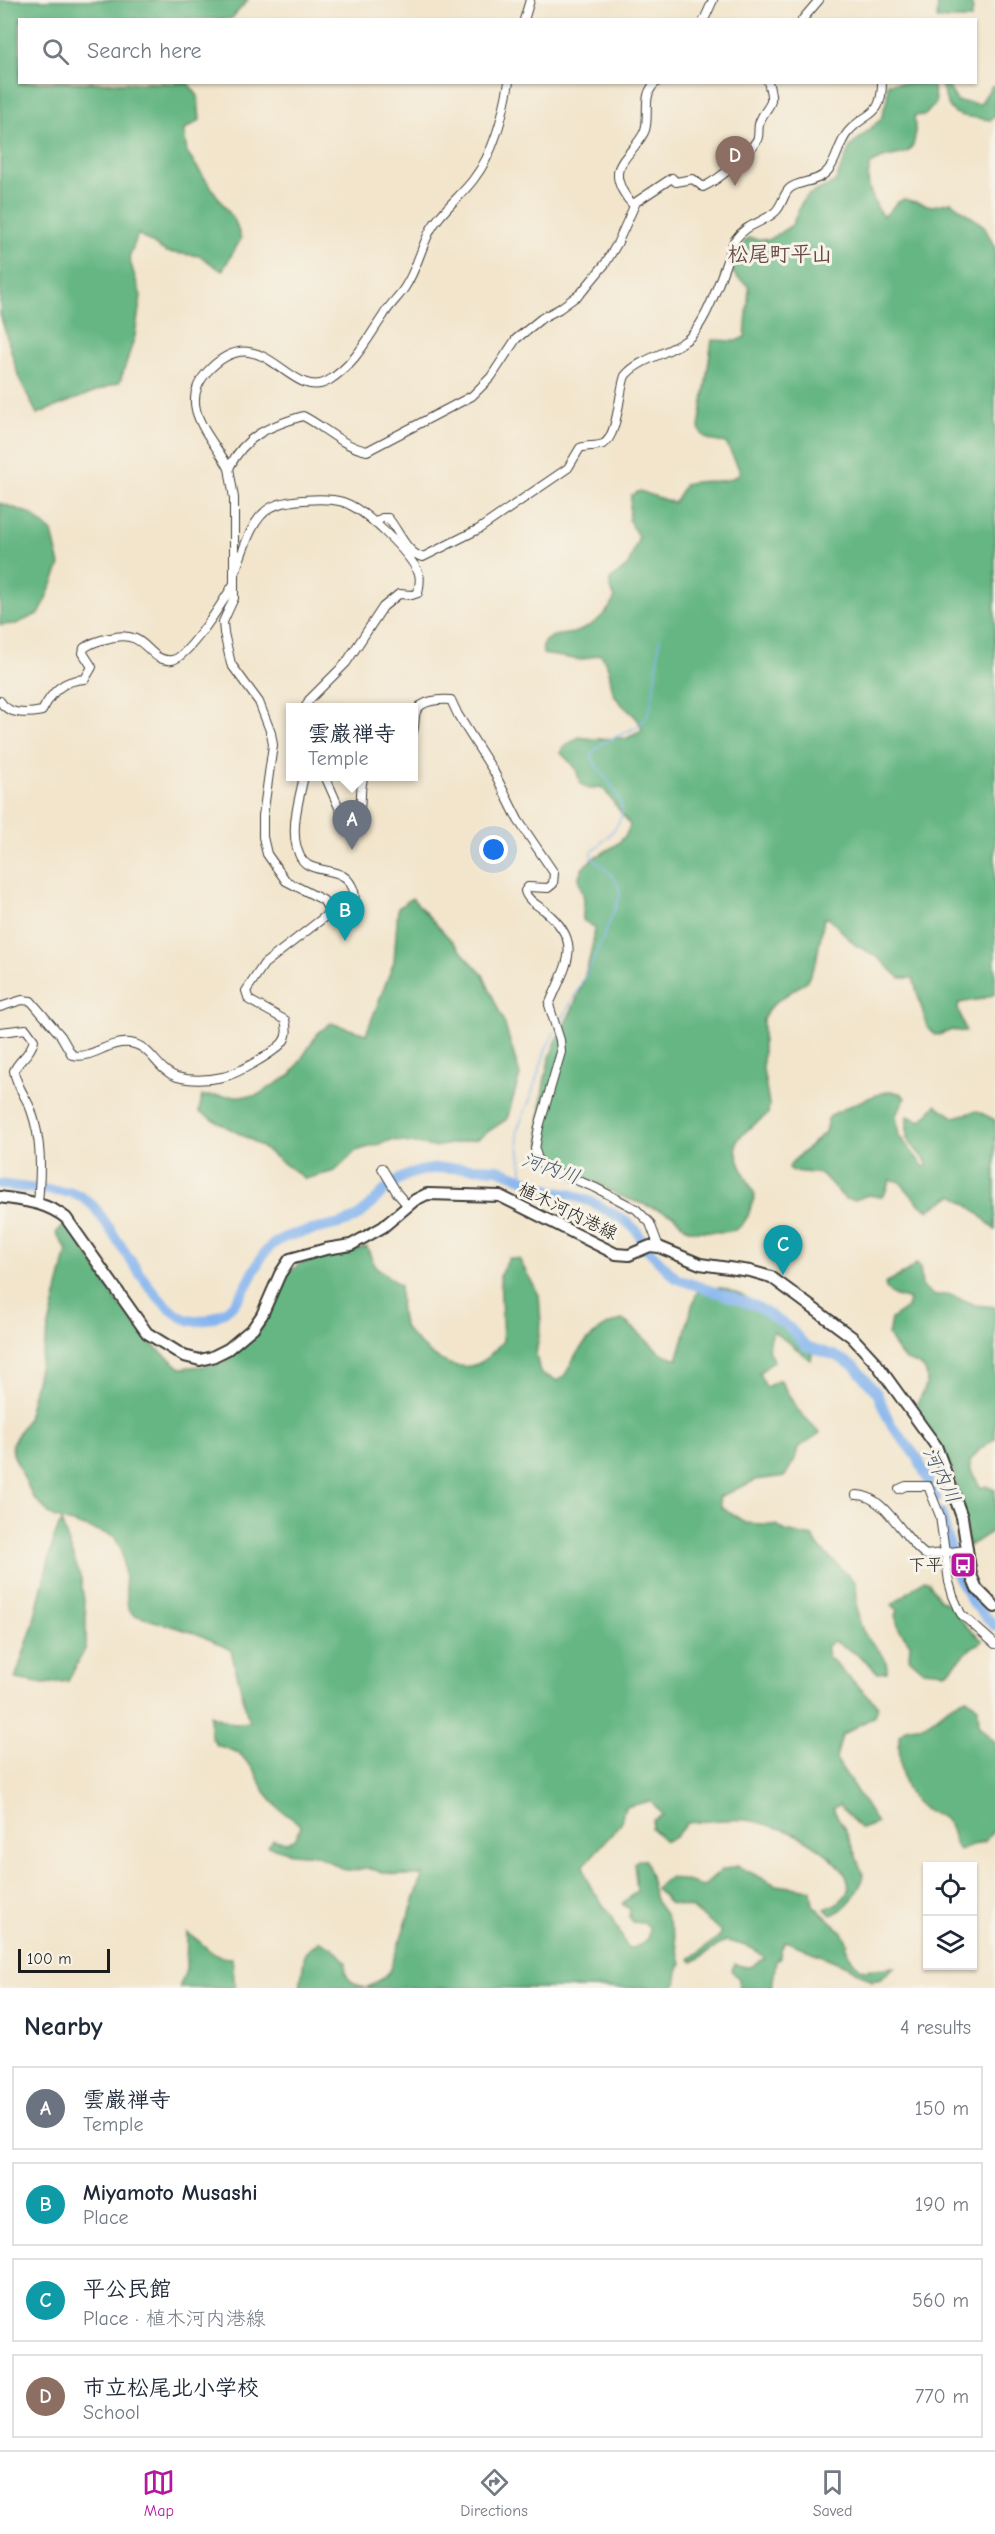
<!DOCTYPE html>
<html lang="en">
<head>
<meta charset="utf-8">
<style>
	:root { --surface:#fff; --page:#f6f6f7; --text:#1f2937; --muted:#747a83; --line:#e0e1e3; --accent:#b5179e }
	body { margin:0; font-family:"Comic Neue","Klee One",sans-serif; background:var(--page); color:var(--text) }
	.controls { position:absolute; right:18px; bottom:18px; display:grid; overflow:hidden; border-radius:0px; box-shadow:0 2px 4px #0004 }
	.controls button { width:54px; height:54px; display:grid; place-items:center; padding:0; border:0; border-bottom:2px solid var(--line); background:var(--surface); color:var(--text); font:30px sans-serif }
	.scale { position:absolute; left:18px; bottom:15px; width:92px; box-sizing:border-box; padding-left:6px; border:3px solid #1c1c1c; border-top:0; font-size:16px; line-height:21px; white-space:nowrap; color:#1c1c1c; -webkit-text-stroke:4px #f7f3e8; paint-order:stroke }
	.you { position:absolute; left:494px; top:850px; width:21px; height:21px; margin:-15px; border:4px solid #fff; border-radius:50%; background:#1a73e8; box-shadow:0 0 0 9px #1a73e833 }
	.badge { display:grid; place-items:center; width:39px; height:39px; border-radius:50%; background:var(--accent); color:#fff; font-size:20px; font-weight:700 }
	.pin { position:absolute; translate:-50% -50px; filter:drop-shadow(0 2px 3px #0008) }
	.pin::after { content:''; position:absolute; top:32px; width:21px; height:18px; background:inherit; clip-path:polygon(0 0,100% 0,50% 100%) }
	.popup { position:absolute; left:286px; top:703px; width:132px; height:78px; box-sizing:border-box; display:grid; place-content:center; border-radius:0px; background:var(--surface); filter:drop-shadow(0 2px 4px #0005); font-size:20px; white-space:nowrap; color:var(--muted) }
	.popup b { font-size:22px; color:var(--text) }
	.popup::after { content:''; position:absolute; left:50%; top:100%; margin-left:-12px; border:12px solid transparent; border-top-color:var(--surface) }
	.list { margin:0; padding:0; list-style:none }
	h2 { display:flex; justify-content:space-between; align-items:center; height:78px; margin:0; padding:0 24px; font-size:26px }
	h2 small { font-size:20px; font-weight:400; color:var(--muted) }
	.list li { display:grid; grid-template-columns:39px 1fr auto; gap:18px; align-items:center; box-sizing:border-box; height:84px; margin:0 12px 12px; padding:0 12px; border:2px solid var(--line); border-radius:0px }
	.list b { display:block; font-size:22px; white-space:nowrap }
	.list p { margin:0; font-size:20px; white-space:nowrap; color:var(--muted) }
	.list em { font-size:20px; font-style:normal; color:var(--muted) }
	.icon { flex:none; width:33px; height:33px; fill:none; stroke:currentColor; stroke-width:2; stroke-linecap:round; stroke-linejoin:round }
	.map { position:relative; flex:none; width:995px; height:1988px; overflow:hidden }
	.search { position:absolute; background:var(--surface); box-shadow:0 2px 4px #0004; left:18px; right:18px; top:18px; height:66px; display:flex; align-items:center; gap:15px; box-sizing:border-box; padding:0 21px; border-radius:0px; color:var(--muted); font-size:22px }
	.sheet { height:462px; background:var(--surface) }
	nav { display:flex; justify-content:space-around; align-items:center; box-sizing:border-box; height:84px; border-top:2px solid var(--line); background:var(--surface); font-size:16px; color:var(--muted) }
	nav a { display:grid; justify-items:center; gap:3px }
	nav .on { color:var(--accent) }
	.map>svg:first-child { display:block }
	.forest { fill:#65b682; stroke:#40694f; stroke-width:1.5 }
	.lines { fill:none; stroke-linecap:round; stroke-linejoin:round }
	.stream { stroke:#82b3ee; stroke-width:1.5 }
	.river { stroke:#82b3ee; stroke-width:10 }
	.minor-casing { stroke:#3c3a36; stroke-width:10 }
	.secondary-casing { stroke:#3c3a36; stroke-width:14 }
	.minor { stroke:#fff; stroke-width:8 }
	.secondary { stroke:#fff; stroke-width:10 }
	.labels { text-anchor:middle; stroke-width:6; stroke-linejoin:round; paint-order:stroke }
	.street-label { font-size:18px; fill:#1c1c1c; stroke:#f7f3e8 }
	.poi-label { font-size:18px; fill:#1c1c1c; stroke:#f7f3e8; text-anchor:end }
	.water-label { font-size:20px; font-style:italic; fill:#455870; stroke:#f7f3e8 }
	.quarter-label { font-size:21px; font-weight:bold; fill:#664844; stroke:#f7f3e8 }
</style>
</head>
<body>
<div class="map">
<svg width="995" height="1988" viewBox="0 0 995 1988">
	<rect width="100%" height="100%" fill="#f7f3e8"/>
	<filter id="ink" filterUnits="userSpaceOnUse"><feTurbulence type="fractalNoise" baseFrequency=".0167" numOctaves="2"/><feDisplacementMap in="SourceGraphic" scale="12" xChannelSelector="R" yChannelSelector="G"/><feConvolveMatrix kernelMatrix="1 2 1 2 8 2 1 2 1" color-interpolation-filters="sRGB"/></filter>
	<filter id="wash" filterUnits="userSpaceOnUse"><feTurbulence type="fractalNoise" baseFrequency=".008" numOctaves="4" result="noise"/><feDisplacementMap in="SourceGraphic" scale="24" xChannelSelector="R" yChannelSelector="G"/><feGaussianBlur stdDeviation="1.35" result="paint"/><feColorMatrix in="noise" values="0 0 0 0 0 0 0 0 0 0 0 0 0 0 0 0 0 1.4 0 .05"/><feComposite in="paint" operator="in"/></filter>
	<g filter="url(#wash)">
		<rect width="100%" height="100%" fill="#f2e5cc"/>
		<g class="forest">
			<path d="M0,0h248l-17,19 -211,1v62l168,1 10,13 2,24 -16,10 3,23 48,68 6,18 -19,32 -22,-15 -34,-4 -28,-18 -9,24 12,38 -6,40 -15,46 -83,32 -18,-36 -19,-64z"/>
			<path d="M938,0h32l3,9 -2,10h-34z"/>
			<path d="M888,83h44l4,20 -11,12 -11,1c7,53 -18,30 -43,48 -8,19 2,35 11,52l5,-2 9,-11 8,-4 28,7 19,-4 33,24 11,22v746l-13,5 -23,4 -1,5 8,24 -14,-2 -13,5 -5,-1 -7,-7 -14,-49h-13l-24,-22 -21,-11 -26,-27 -5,1 -8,43 -9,19 -31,21 -8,8 -5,9v50l6,35 -1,10c-9,7 -21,15 -29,24 -10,13 10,44 16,57l-7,21 -6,9 -7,5 -11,2 -30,-1 -8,-3 -13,-13 -53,-19 -76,-41c-9,-24 -1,-76 7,-101 7,-20 20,-39 27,-59 9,-22 14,-44 17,-67l-12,-8c-1,-7 1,-13 1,-19 0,-10 -8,-18 -4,-28 9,-21 44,-22 50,-48l-27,-37 -5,-1 -9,2 -8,-5 -6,-17 -14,-14 1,-5 17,-11 14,2 34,-1 15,-7c-3,-19 -21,-21 -28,-37 -7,-17 0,-22 -14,-40l-19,6 -38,-6c0,-5 -2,-10 2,-13 7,-7 19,-6 28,-8 17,-5 36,-19 42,-36l-5,-8v-9l18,-15 9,-23 1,-5 -9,-17 2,-25 9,-4 34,12 11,-19c18,-6 39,2 54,-10v-5l-13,-26c-13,-2 -22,-2 -27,-15l13,-88 24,1 9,-4 4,-49c-4,-7 -11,-8 -15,-14 -8,-12 7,-26 14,-36l21,2 23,-15 10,-23 6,-7 27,-13 15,-35 31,-28 6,-20z"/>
			<path d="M941,83h9l-1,5 8,13 23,3 12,-18h3v30l-4,4c-35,-6 -41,1 -50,-37z"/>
			<path d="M0,503l31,11 21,18 8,33 -20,48 -24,11 -16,1z"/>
			<path d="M412,898l71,77 21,47 16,53 -13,44 -30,20 -43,8 -42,-7 -36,11 -21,20 -30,8 -52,-38 -54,-29 3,-16h54l35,-21 27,-42 13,-10 35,11 28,-72 4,-54z"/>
			<path d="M891,1091l11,3 3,4 -9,17 3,21 25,31 4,-3 -21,-25v-23l14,5 15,-16 18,12 23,-6 18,9v110l-18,-18 -24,-17 -24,15 -8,-4 -22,-25 -9,-1 -5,13 -4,4 -13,-2 -13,5 -10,-1 -23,-25 -29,-3 -4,-3 2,-5 34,-31 3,-13 3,-4c16,-8 44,-21 60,-24z"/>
			<path d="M67,1221l46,75 37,47 31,25 41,-4 39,-35 24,-54 16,-12 66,-16 7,18 26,21c1,12 -1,26 3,37 2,9 12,16 18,22 15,15 40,30 62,16 7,-5 14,-14 20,-20l-3,-66 9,-17 10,1 20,36 2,29 -5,30 4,19 18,8c9,-6 11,-14 16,-23 10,-17 29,-34 48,-38 20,11 32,35 55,39 9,-24 11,-48 22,-71 7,0 16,-1 23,0 31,7 71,42 90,66l-1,6 -38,-29 -5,19 6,11 -15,12 7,14 14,-7 17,29 23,24 -22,15 -3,11 -10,17 -29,4 -37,17 2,10 25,16 30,2 9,6 28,6 5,9 38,37c1,15 0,34 7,48 9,16 25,21 24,41l-9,1c-13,-15 -27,-24 -45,-32l-7,6 3,10 49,49 -3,10 -33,19 -6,24 41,64 -16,6 -22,-24 -6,4 13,22 18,46c-7,16 -16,32 -33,38l-6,-6c53,-20 4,-56 -24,-72 -12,-7 -30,-11 -44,-15 -21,-5 -48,-1 -70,1l-13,15 -9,3 -14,-13 2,-8 10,-5 -12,-14 -26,6 -5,18 -36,40c0,19 17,35 27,51 6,9 10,20 16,31l4,1c12,-3 18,-7 18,-20l-5,-5 -12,-1 -3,-5 1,-8 -8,-5 15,-13 -3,-28 6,-4 5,1c6,14 6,28 12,42 2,6 8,10 10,16 7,15 11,31 14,46l-2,1 -3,19 -6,4h-304l16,-9 7,-7 34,-97h-26l-27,-6 -25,1 -29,-15 -25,-2 -23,-7 5,-6 14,2 9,-4 5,-13 -22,-16 -16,-20 -8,-18 -16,-18 -22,-8 -6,-8 -1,-22 23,9 16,-2 -18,-72 -33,-16 -64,-19 -6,-6 -6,-57 -8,-16 -61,-19 -20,-20 -20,-43 -1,-10 15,-25 40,-169 -11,-17z"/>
			<path d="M916,1264l4,2 2,20 12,10 14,-2 27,11 20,2v131l-16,12 -9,11 1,10 10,17 5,-2 9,4v39l-26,17 -15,-74 -30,-49 -8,-18c6,-11 17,-25 7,-37 -4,-4 -13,-6 -18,-9 -8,-6 -12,-16 -17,-24l3,-16 16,-11 2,-8c-9,-4 -23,-3 -24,-17l20,-10z"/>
			<path d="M61,1521l20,58 5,37v31l-18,34 -24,3 -29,-5 17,-51 22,-90z"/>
			<path d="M924,1580l5,2 10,17 12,7 15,20 17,15 -12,7 -23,24 -25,-2 -14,-12 1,-14 -11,-15 -4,-14 3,-5 -6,-5z"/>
			<path d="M967,1698l11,9 1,19 16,16v87l-10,12 -26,9c-7,-7 -5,-21 -13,-29 -5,-7 -13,-6 -20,-11 -26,-17 -27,-47 -27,-75l10,-8 17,-2 28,-22z"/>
			<path d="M737,1866l39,19 35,5 2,15 27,25 8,13 -2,4c2,9 10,19 18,23l30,-3 -13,12 -9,2 -23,-14 -63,-26 -5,8 -1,8 -4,3 -4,28h-33v-9l-7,-8 2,-7c27,8 14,-2 31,-5 -4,-9 -29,-17 -40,-18l-32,21 -3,-3 30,-23v-5l-28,-23 -23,-5 -13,-15 14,-11 34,9 18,-16z"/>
			<path d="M187,1933c18,9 23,26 45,25l3,30h-56l7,-18z"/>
			<path d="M320,1941l13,7 13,14c-3,17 5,20 19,26h-65l5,-35z"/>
		</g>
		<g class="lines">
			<g class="stream">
				<path d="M559,1025l33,-62 28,-66c0,-20 -15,-28 -29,-40l1,-5c32,-32 42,-37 11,-78 -5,-6 -11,-12 -11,-20l9,-10 36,-17 10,-10 5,-15 8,-65"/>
				<path d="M523,1177l-6,-47 12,-28 17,-53 9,-18"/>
			</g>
			<g class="river">
				<path d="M0,1184c21,4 42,5 63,8 5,1 8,-1 13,2 6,3 14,8 18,13 23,27 64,110 99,114 10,1 18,-2 26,-6 35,-19 31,-60 62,-76 17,-9 49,-10 70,-19 17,-8 26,-25 41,-36 29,-22 71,-16 106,-15l57,23 15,2 24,9 32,18 11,10 9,17 31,31 79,27 34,22 16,18 30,10 19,11 22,26 13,30 28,36 18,39"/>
				<path d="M941,1513l17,64 14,25 23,24"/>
			</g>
		</g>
	</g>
	<g filter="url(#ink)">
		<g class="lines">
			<g class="minor-casing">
				<g id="minor">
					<path d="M524,20l6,-20"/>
					<path d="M704,20l9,-20"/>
					<path d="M802,20l17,-20"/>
					<path d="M633,205c-7,-7 -16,-21 -15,-32 1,-14 22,-28 27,-43 5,-16 -4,-37 12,-48"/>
					<path d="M229,468c16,-33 41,-42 74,-52 22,11 39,30 64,35l105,-55 19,-19 25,-38 26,-21 17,-9 22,-16 24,-29 12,-20 19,-42 36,-24 4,4 17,-3 10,8c17,-8 44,-31 54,-47 3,-6 0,-13 3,-19 7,-18 16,-12 8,-39"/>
					<path d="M375,523l7,-5h6c10,11 19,37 35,39l56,-28 89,-61 12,-20c7,-3 16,-1 23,-4 15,-7 16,-53 22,-68 12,-16 42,-22 60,-35 22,-14 39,-74 49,-100 14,-19 26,-16 41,-29 7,-6 8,-17 14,-23 9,-8 24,-6 34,-14 14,-10 14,-30 25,-43 19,-22 34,-13 34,-50"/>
					<path d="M235,572c8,-20 16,-53 35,-64 15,-9 57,-11 73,-6 22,7 67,51 76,72 2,6 0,13 -1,19l-6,2 -13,-1 -16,13 -37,56 -37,37 -4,8"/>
					<path d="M0,701c8,14 28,13 42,10 10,-19 20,-31 43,-32l7,-12 -9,-14 1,-5c8,-6 16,-8 26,-10 38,-10 37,25 62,22 16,-2 52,-60 61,-75"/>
					<path d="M413,732c2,-6 1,-14 3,-20 4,-12 25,-13 35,-12l7,15 36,57 24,48 36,53 -1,11 -5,4 -20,-1 -3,4c2,9 12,14 19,19 41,33 22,54 5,95l11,35 1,12 -22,75 -4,22 3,11 8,8 50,20 40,21 14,14 9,24"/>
					<path d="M304,776c-5,24 -15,55 -5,78 7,19 29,13 44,22 6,3 14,16 11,24 -2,4 -9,10 -12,14l-15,1"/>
					<path d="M325,776l15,34 13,10 4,-2c7,-13 1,-27 7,-42"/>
					<path d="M0,1007l22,-7 9,1 30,35 11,19c19,5 37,-15 58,-12 22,3 26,27 47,34 14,4 32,3 46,0 14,-3 51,-24 60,-35 5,-7 4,-14 2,-22l-36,-20 -3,-9 18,-27 63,-49 1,-7 -5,-8 -37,-19 -19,-27 -4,-17v-21l10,-71 -2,-12 -12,-31 -28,-38 -7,-31 -1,-11 11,-24v-100l-5,-30c-17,-31 -53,-62 -22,-96 55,-59 82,31 121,9 27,-17 38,-40 55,-65 6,-11 16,-19 22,-29 12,-18 16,-40 26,-58 11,-19 29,-32 42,-49 21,-27 30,-64 36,-98"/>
					<path d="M0,1032l26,-3 8,11c-4,16 -15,19 -20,31 2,14 12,26 17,39 11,31 10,60 7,93"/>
					<path d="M382,1168l15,25 11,13"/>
					<path d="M899,1489l7,-3h22l12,30 9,66 4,14 8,18 34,30"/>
					<path d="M856,1495c29,-1 48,46 70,60l40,-5"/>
				</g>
			</g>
			<g class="secondary-casing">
				<path id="secondary" d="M0,1197c25,4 46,5 66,21l81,115 37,23 16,4 12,-3 16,-8 25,-21 9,-13 18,-41 10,-15 36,-10 25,-4 32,-18 32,-27 12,-6 73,2 116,58 13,1 21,-9 9,1 41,17 50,7 21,6 81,60 24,26 60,83 26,71 9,58 6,14 18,18"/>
			</g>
			<use href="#minor" class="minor"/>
			<use href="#secondary" class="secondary"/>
		</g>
	</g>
	<defs>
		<g id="bus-square" transform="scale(1.35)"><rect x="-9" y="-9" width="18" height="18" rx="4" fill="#b5179e" stroke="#f7f3e8"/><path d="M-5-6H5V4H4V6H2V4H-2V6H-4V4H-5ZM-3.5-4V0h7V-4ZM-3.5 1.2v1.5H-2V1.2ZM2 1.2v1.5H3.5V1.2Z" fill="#fff"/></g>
	</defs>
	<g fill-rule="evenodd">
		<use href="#bus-square" x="963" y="1565"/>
	</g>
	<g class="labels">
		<g class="street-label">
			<text transform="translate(568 1211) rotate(26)" y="6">植木河内港線</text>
		</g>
		<g class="poi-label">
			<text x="944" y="1571">下平</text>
		</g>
		<g class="water-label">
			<text transform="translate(551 1168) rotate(19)" y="7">河内川</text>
			<text transform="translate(942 1475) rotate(64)" y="7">河内川</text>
		</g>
		<g class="quarter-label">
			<text x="780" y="261">松尾町平山</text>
		</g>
	</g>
</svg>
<div class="controls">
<button><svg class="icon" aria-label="locate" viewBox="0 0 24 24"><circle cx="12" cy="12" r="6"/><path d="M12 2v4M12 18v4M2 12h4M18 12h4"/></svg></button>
<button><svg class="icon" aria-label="layers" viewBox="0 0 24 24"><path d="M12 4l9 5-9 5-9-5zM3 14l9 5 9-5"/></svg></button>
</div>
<div class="scale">100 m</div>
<div class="you"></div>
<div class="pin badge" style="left:352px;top:850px;background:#6b7280">A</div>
<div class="popup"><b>雲巌禅寺</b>Temple</div>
<div class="pin badge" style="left:345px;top:941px;background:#0f9aa8">B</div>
<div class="pin badge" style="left:783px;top:1275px;background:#0f9aa8">C</div>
<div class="pin badge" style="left:735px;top:186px;background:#8d6e63">D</div>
<div class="search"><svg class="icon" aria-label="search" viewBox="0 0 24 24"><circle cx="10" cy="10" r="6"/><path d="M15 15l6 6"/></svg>Search here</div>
</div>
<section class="sheet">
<h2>Nearby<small>4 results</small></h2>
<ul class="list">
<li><span class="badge" style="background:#6b7280">A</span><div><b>雲巌禅寺</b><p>Temple</p></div><em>150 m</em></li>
<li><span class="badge" style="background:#0f9aa8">B</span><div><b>Miyamoto Musashi</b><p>Place</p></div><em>190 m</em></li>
<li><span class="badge" style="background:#0f9aa8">C</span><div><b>平公民館</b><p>Place · 植木河内港線</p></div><em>560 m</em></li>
<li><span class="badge" style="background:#8d6e63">D</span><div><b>市立松尾北小学校</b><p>School</p></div><em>770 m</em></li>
</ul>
</section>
<nav>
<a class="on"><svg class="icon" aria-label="map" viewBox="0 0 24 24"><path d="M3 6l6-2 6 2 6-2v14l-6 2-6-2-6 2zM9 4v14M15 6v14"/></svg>Map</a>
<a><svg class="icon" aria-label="directions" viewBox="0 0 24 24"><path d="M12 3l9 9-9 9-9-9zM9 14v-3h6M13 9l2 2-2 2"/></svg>Directions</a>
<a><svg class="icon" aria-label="saved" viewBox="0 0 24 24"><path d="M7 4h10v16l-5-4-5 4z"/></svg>Saved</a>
</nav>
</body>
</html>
